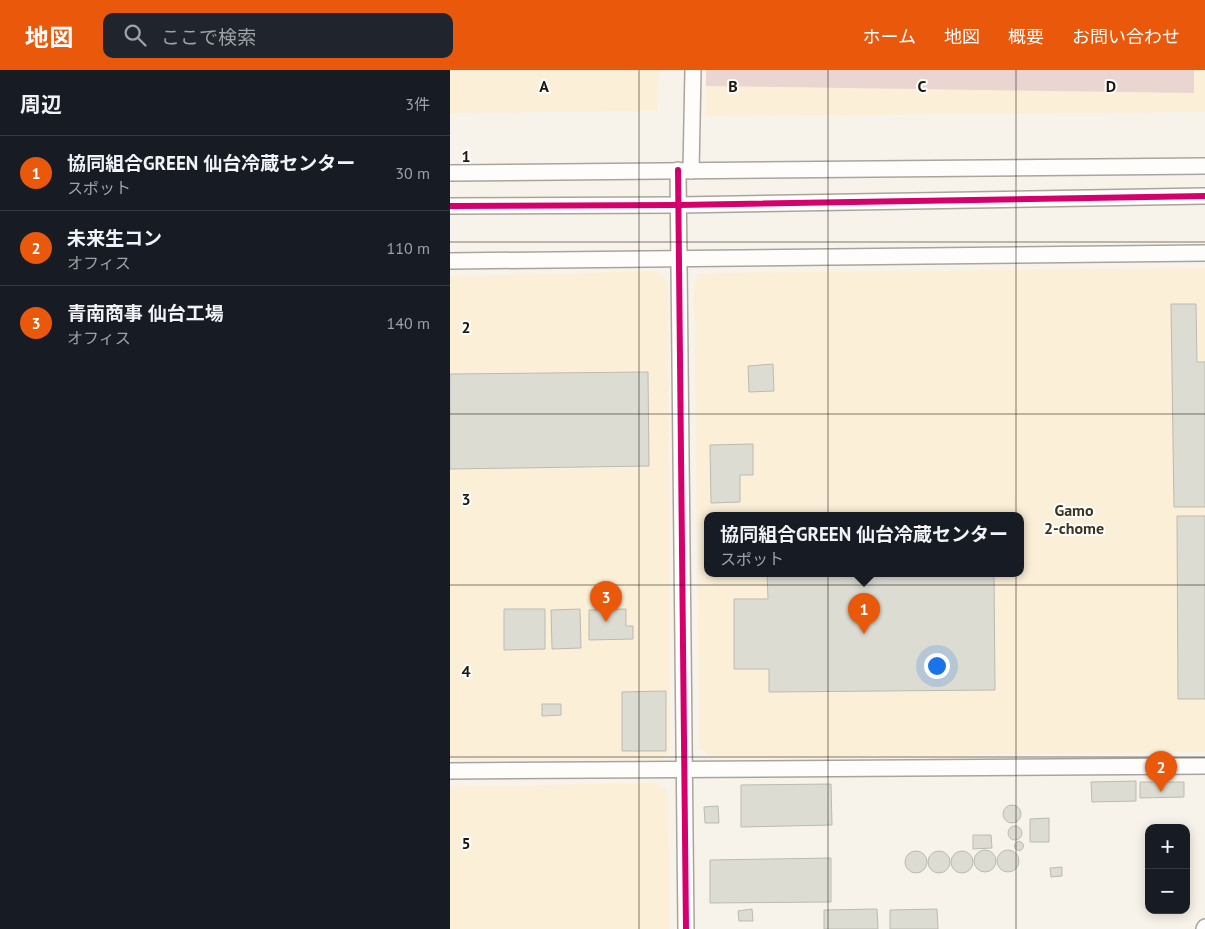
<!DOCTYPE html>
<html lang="ja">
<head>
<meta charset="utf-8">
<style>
	:root { --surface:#171b24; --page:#20242c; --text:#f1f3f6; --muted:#9ea1a6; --line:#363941; --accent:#ea580c }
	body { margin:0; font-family:"PT Sans","Noto Sans JP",sans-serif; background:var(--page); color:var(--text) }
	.controls { position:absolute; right:15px; bottom:15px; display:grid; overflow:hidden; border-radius:10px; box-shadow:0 2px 12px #0003 }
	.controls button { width:45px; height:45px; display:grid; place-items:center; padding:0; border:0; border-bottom:1px solid var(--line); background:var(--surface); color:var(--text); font:25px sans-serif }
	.you { position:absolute; left:486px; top:595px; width:18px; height:18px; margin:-12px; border:4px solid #fff; border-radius:50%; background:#1a73e8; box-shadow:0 0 0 8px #1a73e833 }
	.badge { display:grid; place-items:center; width:32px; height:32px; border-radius:50%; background:var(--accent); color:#fff; font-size:16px; font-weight:700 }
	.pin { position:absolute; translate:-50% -41px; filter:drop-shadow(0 1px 2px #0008) }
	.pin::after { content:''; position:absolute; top:26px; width:18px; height:15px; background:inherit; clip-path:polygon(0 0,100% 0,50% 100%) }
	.popup { position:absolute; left:254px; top:442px; width:320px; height:65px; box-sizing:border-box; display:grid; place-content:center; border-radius:10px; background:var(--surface); filter:drop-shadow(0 1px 4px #0005); font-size:16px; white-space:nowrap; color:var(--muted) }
	.popup b { font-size:19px; color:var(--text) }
	.popup::after { content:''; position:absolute; left:50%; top:100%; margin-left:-10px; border:10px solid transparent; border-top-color:var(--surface) }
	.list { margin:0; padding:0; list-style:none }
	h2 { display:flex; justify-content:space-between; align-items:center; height:65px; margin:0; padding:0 20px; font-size:21px }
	h2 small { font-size:16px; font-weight:400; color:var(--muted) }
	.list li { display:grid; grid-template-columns:32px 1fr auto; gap:15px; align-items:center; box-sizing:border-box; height:75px; padding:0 20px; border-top:1px solid var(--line) }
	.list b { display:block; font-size:19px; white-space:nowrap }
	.list p { margin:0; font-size:16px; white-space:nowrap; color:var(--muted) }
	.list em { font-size:16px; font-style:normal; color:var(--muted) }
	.icon { flex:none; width:28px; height:28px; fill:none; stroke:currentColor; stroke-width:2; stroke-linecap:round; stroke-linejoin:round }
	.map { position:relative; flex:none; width:755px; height:859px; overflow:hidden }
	header { display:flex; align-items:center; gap:30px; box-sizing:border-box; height:70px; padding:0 25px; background:var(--accent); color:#fff }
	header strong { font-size:24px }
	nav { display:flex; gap:28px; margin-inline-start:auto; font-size:18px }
	.search { width:350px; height:45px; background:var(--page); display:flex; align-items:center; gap:12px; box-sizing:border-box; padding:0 18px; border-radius:10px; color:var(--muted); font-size:19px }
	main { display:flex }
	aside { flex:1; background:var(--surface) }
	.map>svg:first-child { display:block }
	.built { fill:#fbefd7; fill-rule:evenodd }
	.forest { fill:#ead5d0 }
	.building { fill:#dcdcd2; stroke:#bcbbb1 }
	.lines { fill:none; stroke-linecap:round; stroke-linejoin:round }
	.minor-casing { stroke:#a9a59c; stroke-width:18 }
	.minor { stroke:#fefdfc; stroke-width:15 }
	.cycleway-casing { stroke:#fff; stroke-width:9 }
	.cycleway { stroke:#d6006c; stroke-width:6 }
	.grid { fill:none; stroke:#1c180d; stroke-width:1; stroke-opacity:0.55 }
	.labels { text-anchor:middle; stroke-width:4; stroke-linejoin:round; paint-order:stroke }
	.neighbourhood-label { font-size:16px; font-weight:bold; fill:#3f341c; stroke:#fff }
	.grid-label { font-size:16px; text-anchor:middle; font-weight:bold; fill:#1c180d; stroke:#fff; stroke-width:4; stroke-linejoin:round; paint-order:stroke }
</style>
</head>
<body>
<header>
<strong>地図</strong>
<div class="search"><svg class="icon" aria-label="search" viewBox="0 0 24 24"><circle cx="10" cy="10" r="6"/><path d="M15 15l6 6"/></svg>ここで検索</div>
<nav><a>ホーム</a><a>地図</a><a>概要</a><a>お問い合わせ</a></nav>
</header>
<main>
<aside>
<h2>周辺<small>3件</small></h2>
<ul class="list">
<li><span class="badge">1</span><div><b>協同組合GREEN 仙台冷蔵センター</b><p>スポット</p></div><em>30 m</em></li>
<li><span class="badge">2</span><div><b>未来生コン</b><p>オフィス</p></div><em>110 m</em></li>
<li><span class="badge">3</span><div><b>青南商事 仙台工場</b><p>オフィス</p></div><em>140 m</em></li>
</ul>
</aside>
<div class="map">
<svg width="755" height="859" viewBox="0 0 755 859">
	<rect width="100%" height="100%" fill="#f7f3ea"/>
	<g class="built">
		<path d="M0,0h209l-2,41 -207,2z"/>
		<path d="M256,0h499v42l-500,4z"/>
		<path d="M755,198v484l-493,6 -13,-11 -5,-466 6,-8zM258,445h312v58h-312z"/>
		<path d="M209,201l9,10 2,471 -9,7 -211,1v-484z"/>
		<path d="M209,713l9,9 2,137h-220v-143z"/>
	</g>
	<path class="forest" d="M256,0h488v23l-488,-7z"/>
	<g class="building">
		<path d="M721,234h25l1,58h8v145h-31z"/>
		<path d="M323,294l1,27 -25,1 -1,-26z"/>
		<path d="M198,302l1,94 -199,3v-95z"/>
		<path d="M303,374v31h-13v27l-29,1 -1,-58z"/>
		<path d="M727,446h28v183h-27z"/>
		<path d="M317,503h227l1,117 -226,2v-23h-35v-70h34z"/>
		<path d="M54,539h41v40l-41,1z"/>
		<path d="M130,539l1,39 -29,1 -1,-39z"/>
		<path d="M176,539v17h7v13l-44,1v-30z"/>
		<path d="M216,621v60h-44v-59z"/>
		<path d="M92,634h19v11l-19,1z"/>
		<path d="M686,711v20l-44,1 -1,-20z"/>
		<path d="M690,712h44v15l-44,1z"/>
		<path d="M381,714l1,41 -91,2v-42z"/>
		<circle cx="562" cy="744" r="9"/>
		<path d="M268,736l1,17h-14l-1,-16z"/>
		<path d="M599,748v24h-19v-23z"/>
		<circle cx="565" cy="763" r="7"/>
		<path d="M523,765h18l1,13 -19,1z"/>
		<circle cx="569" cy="776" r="4.5"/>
		<circle cx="558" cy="791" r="11"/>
		<circle cx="535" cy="791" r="11"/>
		<circle cx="489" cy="792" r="11"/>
		<circle cx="466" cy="792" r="11"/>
		<circle cx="512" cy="792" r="11"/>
		<path d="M381,788v44l-121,1v-43z"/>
		<path d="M612,797v9l-11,1 -1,-9z"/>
		<path d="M302,839l1,12h-14l-1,-10z"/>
		<path d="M427,839l1,20h-54v-19z"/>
		<path d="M487,839l1,20h-48v-19z"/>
	</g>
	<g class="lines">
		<g class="minor-casing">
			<g id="minor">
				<path d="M228,100l8,759"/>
				<path d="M241,101l2,-101"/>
				<path d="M0,103l755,-7"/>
				<path d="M0,136l229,-1 526,-9"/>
				<path d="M0,191l755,-8"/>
				<path d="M0,701l755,-5"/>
				<path d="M754,859l1,-2"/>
			</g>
		</g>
		<use href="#minor" class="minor"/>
		<g class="cycleway-casing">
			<g id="cycleway">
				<path d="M228,100l8,759"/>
				<path d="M0,136l229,-1 526,-9"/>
			</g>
		</g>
		<use href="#cycleway" class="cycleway"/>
	</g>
	<path class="grid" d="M189,0v859M378,0v859M566,0v859M0,172h755M0,344h755M0,515h755M0,687h755"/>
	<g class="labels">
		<g class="neighbourhood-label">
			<text x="624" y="446">Gamo<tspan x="624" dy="18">2-chome</tspan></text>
		</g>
	</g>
	<g class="grid-label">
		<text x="94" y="22">A</text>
		<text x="283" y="22">B</text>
		<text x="472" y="22">C</text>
		<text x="661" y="22">D</text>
		<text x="16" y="92">1</text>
		<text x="16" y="263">2</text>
		<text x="16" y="435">3</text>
		<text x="16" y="607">4</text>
		<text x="16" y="779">5</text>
	</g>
</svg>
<div class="controls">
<button>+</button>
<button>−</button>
</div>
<div class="you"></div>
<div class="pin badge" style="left:414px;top:564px">1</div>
<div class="popup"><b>協同組合GREEN 仙台冷蔵センター</b>スポット</div>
<div class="pin badge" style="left:711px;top:722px">2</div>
<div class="pin badge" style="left:156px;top:552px">3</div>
</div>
</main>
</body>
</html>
